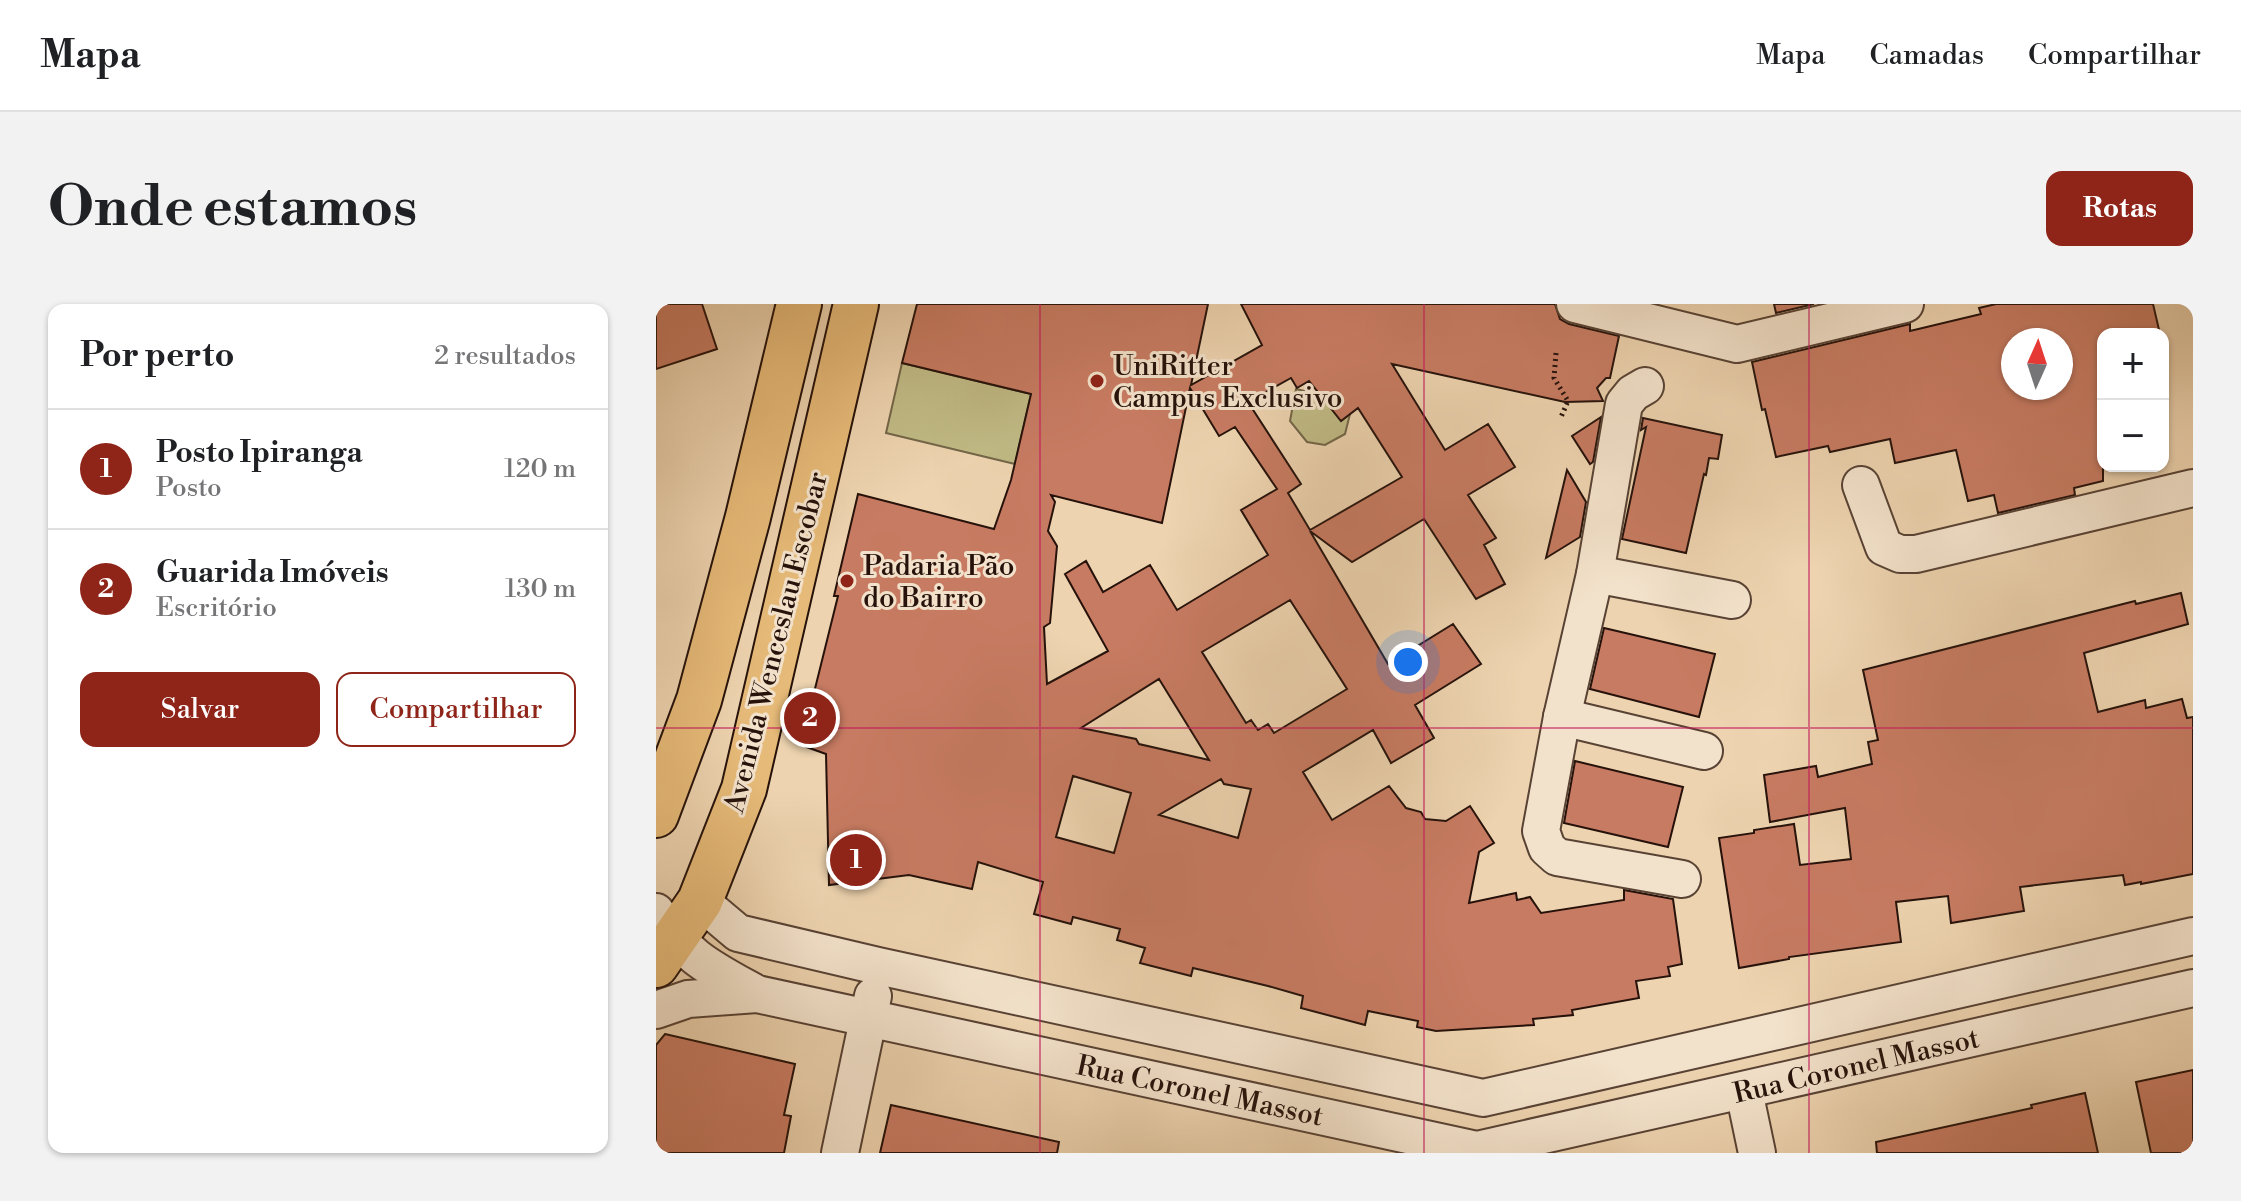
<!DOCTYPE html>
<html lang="pt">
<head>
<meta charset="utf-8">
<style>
	:root { --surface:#fff; --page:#f2f2f2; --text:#202124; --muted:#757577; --line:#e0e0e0; --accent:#8f2418 }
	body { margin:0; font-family:"Libre Bodoni",serif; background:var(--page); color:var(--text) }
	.controls { position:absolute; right:24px; top:24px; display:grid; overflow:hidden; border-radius:16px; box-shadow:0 2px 6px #0004 }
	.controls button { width:72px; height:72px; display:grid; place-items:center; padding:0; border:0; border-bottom:2px solid var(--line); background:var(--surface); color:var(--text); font:40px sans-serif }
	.compass { position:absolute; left:1345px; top:24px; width:72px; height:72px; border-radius:50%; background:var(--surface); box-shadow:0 2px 6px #0004; rotate:3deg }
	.you { position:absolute; left:752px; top:358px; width:28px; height:28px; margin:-20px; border:6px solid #fff; border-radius:50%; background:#1a73e8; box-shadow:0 0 0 12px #1a73e833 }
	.badge { display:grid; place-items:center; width:52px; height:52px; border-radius:50%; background:var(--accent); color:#fff; font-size:26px; font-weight:700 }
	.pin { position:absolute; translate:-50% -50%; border:4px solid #fff; box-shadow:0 2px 8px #0006 }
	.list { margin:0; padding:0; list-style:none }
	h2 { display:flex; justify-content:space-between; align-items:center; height:104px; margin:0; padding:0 32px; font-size:34px }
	h2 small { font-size:26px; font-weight:400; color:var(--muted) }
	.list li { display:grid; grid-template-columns:52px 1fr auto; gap:24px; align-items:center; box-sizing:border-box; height:120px; padding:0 32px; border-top:2px solid var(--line) }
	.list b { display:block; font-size:30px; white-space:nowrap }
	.list p { margin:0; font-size:26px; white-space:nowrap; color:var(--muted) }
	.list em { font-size:26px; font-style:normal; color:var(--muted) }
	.actions { display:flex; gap:16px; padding:24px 32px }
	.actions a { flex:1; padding:18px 0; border:2px solid var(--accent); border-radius:16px; text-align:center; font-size:28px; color:var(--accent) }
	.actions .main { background:var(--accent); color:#fff }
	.map { position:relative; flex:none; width:1537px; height:849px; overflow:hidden; border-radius:16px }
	header { display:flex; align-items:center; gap:48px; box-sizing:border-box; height:112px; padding:0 40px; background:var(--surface); border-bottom:2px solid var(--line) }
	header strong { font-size:38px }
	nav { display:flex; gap:44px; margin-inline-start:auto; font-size:28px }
	.intro { display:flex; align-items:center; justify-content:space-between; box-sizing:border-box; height:192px; padding:0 48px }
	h1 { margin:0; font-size:56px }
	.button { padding:20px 36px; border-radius:16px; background:var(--accent); color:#fff; font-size:28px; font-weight:700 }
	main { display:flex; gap:48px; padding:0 48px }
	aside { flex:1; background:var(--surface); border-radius:16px; box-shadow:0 2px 6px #0004 }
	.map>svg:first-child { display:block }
	.green { fill:#c0ba85; stroke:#736648; stroke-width:2 }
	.building { fill:#c77b62; stroke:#26120b; stroke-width:2; fill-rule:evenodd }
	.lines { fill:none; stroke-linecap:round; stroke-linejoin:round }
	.minor-casing { stroke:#584234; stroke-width:40 }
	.major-casing { stroke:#26120b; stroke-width:48 }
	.path { stroke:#26120b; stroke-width:5; stroke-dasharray:2 4; stroke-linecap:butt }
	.minor { stroke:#f3e2cb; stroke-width:36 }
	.major { stroke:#e6ba78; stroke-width:44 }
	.grid { fill:none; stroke:#c2185b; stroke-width:2; stroke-opacity:0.55 }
	.poi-dot { fill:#8f2418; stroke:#f3e2cb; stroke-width:3 }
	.labels { text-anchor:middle; stroke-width:6; stroke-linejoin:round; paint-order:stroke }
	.poi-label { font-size:28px; fill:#26120b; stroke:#f3e2cb; text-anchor:start }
	.street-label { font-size:28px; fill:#26120b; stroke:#f3e2cb }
</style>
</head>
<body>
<header>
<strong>Mapa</strong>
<nav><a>Mapa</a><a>Camadas</a><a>Compartilhar</a></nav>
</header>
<div class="intro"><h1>Onde estamos</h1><a class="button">Rotas</a></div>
<main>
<aside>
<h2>Por perto<small>2 resultados</small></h2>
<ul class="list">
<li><span class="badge">1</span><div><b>Posto Ipiranga</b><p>Posto</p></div><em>120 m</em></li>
<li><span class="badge">2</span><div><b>Guarida Imóveis</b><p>Escritório</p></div><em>130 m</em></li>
</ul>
<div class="actions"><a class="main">Salvar</a><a>Compartilhar</a></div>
</aside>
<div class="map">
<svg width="1537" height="849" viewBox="0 0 1537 849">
	<rect width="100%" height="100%" fill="#edd3af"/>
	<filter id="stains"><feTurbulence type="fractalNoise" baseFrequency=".0025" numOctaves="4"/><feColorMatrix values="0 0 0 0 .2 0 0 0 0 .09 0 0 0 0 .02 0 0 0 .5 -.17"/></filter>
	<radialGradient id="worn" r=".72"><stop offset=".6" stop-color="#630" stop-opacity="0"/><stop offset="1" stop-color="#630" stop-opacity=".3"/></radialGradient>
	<g class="green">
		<path d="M246,59l129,31 -16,70 -129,-31z"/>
		<path d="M640,85l57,13 -8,32 -20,11 -18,-3 -17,-21z"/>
	</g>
	<g class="building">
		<path d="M0,0h46l15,45 -61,20z"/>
		<path d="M261,0h291l-17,81 71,-40 -21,-41h314l5,15 9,5 50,12 -9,42h-4l-9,10 6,13 -38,1 -173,-38 53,86 43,-26 27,43 -47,28 28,43 -12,7 21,39 -29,15 -52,-80 -72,43 -42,-31 78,133 65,-40 28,40 -66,41 19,33 -43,25 -18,-33 -70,42 29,48 57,-34 17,22 15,4 4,7 21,2 24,-15 24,37 -15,9 -10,51 47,-10 1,7 13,-3 11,16 83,-13v-10l49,9 9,65 -14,3 2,9 -34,5 3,17 -67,12 1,5 -40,4 1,6 -98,6 -19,-4 1,-6 -50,-10 -3,14 -64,-17 2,-12 -35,-10 -75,-18 -2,8 -51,-13 5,-15 -28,-8 3,-11 -47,-12 -2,7 -37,-10 9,-32 -65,-20 -6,27 -63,-14 -80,10 -3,-131 -25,-9 37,-149h-4l24,-102 136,35 17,-49 20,-86 -129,-31zM635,74l6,10 12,-7 32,40 17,-13 44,69 -92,53 -22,-37 13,-9 -53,-82zM534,84l29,48 16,-9 42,62 -36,21 27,45 -91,55 -27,-45 -47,27 -17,-31 -21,13 43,77 -61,33 -3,-57 6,-4 7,-77 -9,-15 7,-29 -4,-7 111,28zM634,296l57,89 -73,44 -6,-9 -10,6 -7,-10 -5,3 -44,-71zM503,375l50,81 -70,-16 -3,-5 -55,-11zM417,472l58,17 -17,60 -58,-16zM565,475l3,5 27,5 -13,49 -79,-23z"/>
		<path d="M1118,0h40l-38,9z"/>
		<path d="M1340,0h157l7,30h-57v147l-29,7 1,7 -77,18 -4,-18 -26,6 -12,-51 -61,13 -5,-24 -60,13 -2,-6 -52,11 -11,-48 -3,1 -10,-48 158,-38v7l71,-17 -2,-6zM1357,36h48v48h-48z"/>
		<path d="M945,113l-8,45 -3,2 -18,-28z"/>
		<path d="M987,114l79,17 -4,24 -9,-1 -3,17 -2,-1 -18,79 -64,-14 24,-112 -5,3z"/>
		<path d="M911,166l19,32 -6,35 -34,21z"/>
		<path d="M1525,289l7,31 -104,29 14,59 47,-12 1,8 36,-9 5,19 6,-1v157l-52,10v-2l-16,3 -2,-10 -103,12 4,24 -73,12 -3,-27 -52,6 5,40 -112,15v2l-50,9 -20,-130 35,-5v-3l40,-6 6,41 51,-6 -6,-51 -75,14 -6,-47 52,-9 2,11 54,-13 -4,-22 10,-2 -15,-70 272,-69 1,3z"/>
		<path d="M948,324l111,26 -16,63 -109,-28z"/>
		<path d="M919,457l108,26 -15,60 -104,-24z"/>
		<path d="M9,730l130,30 -11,51 7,1 -7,37h-128v-108z"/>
		<path d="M1537,766v83h-42l-15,-71z"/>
		<path d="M1429,789l13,60h-221l-1,-11 156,-34 -1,-3z"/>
		<path d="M235,801l168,37 -2,11h-177z"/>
	</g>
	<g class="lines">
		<g class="minor-casing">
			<g id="minor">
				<path d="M919,0l162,40 168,-40"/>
				<path d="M989,82l-12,7 -9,11 -29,170 -33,143 -21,114 6,17 10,9 125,22"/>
				<path d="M1205,181l23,62 16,7h16l277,-66"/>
				<path d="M939,270l137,26"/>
				<path d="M906,413l142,34"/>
				<path d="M44,597l38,32 140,33 605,132 710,-162"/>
				<path d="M0,608c31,46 54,56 101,82l720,156 716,-162"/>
				<path d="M0,706l32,-11 69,-5"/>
				<path d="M1088,787l13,62"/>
				<path d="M184,849l33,-157"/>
			</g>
		</g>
		<g class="major-casing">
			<g id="major">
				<path d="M0,511l43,-115 49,-183 51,-213"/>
				<path d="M0,661l44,-64 44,-112 112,-485"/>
			</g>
		</g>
		<path class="path" d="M900,49l-2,25 14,23 -7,16"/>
		<use href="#minor" class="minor"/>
		<use href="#major" class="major"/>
	</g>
	<path class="grid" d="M384,0v849M768,0v849M1153,0v849M0,424h1537"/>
	<g class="poi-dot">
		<circle cx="441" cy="77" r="8"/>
		<circle cx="191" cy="277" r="8"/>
	</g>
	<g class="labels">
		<g class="poi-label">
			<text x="457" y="71">UniRitter<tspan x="457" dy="32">Campus Exclusivo</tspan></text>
			<text x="207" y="271">Padaria Pão<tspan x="207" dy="32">do Bairro</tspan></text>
		</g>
		<g class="street-label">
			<text transform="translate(119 338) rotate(-76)" y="10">Avenida Wenceslau Escobar</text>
			<text transform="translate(1200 761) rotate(-13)" y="10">Rua Coronel Massot</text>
			<text transform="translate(544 786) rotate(12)" y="10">Rua Coronel Massot</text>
		</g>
	</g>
	<rect width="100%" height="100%" filter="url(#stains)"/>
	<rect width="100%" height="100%" fill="url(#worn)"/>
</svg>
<div class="controls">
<button>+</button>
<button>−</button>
</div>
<svg class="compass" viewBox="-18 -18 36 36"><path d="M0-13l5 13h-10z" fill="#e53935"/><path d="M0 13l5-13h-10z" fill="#757577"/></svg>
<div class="you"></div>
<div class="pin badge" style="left:200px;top:556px">1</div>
<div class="pin badge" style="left:154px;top:414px">2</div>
</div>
</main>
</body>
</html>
